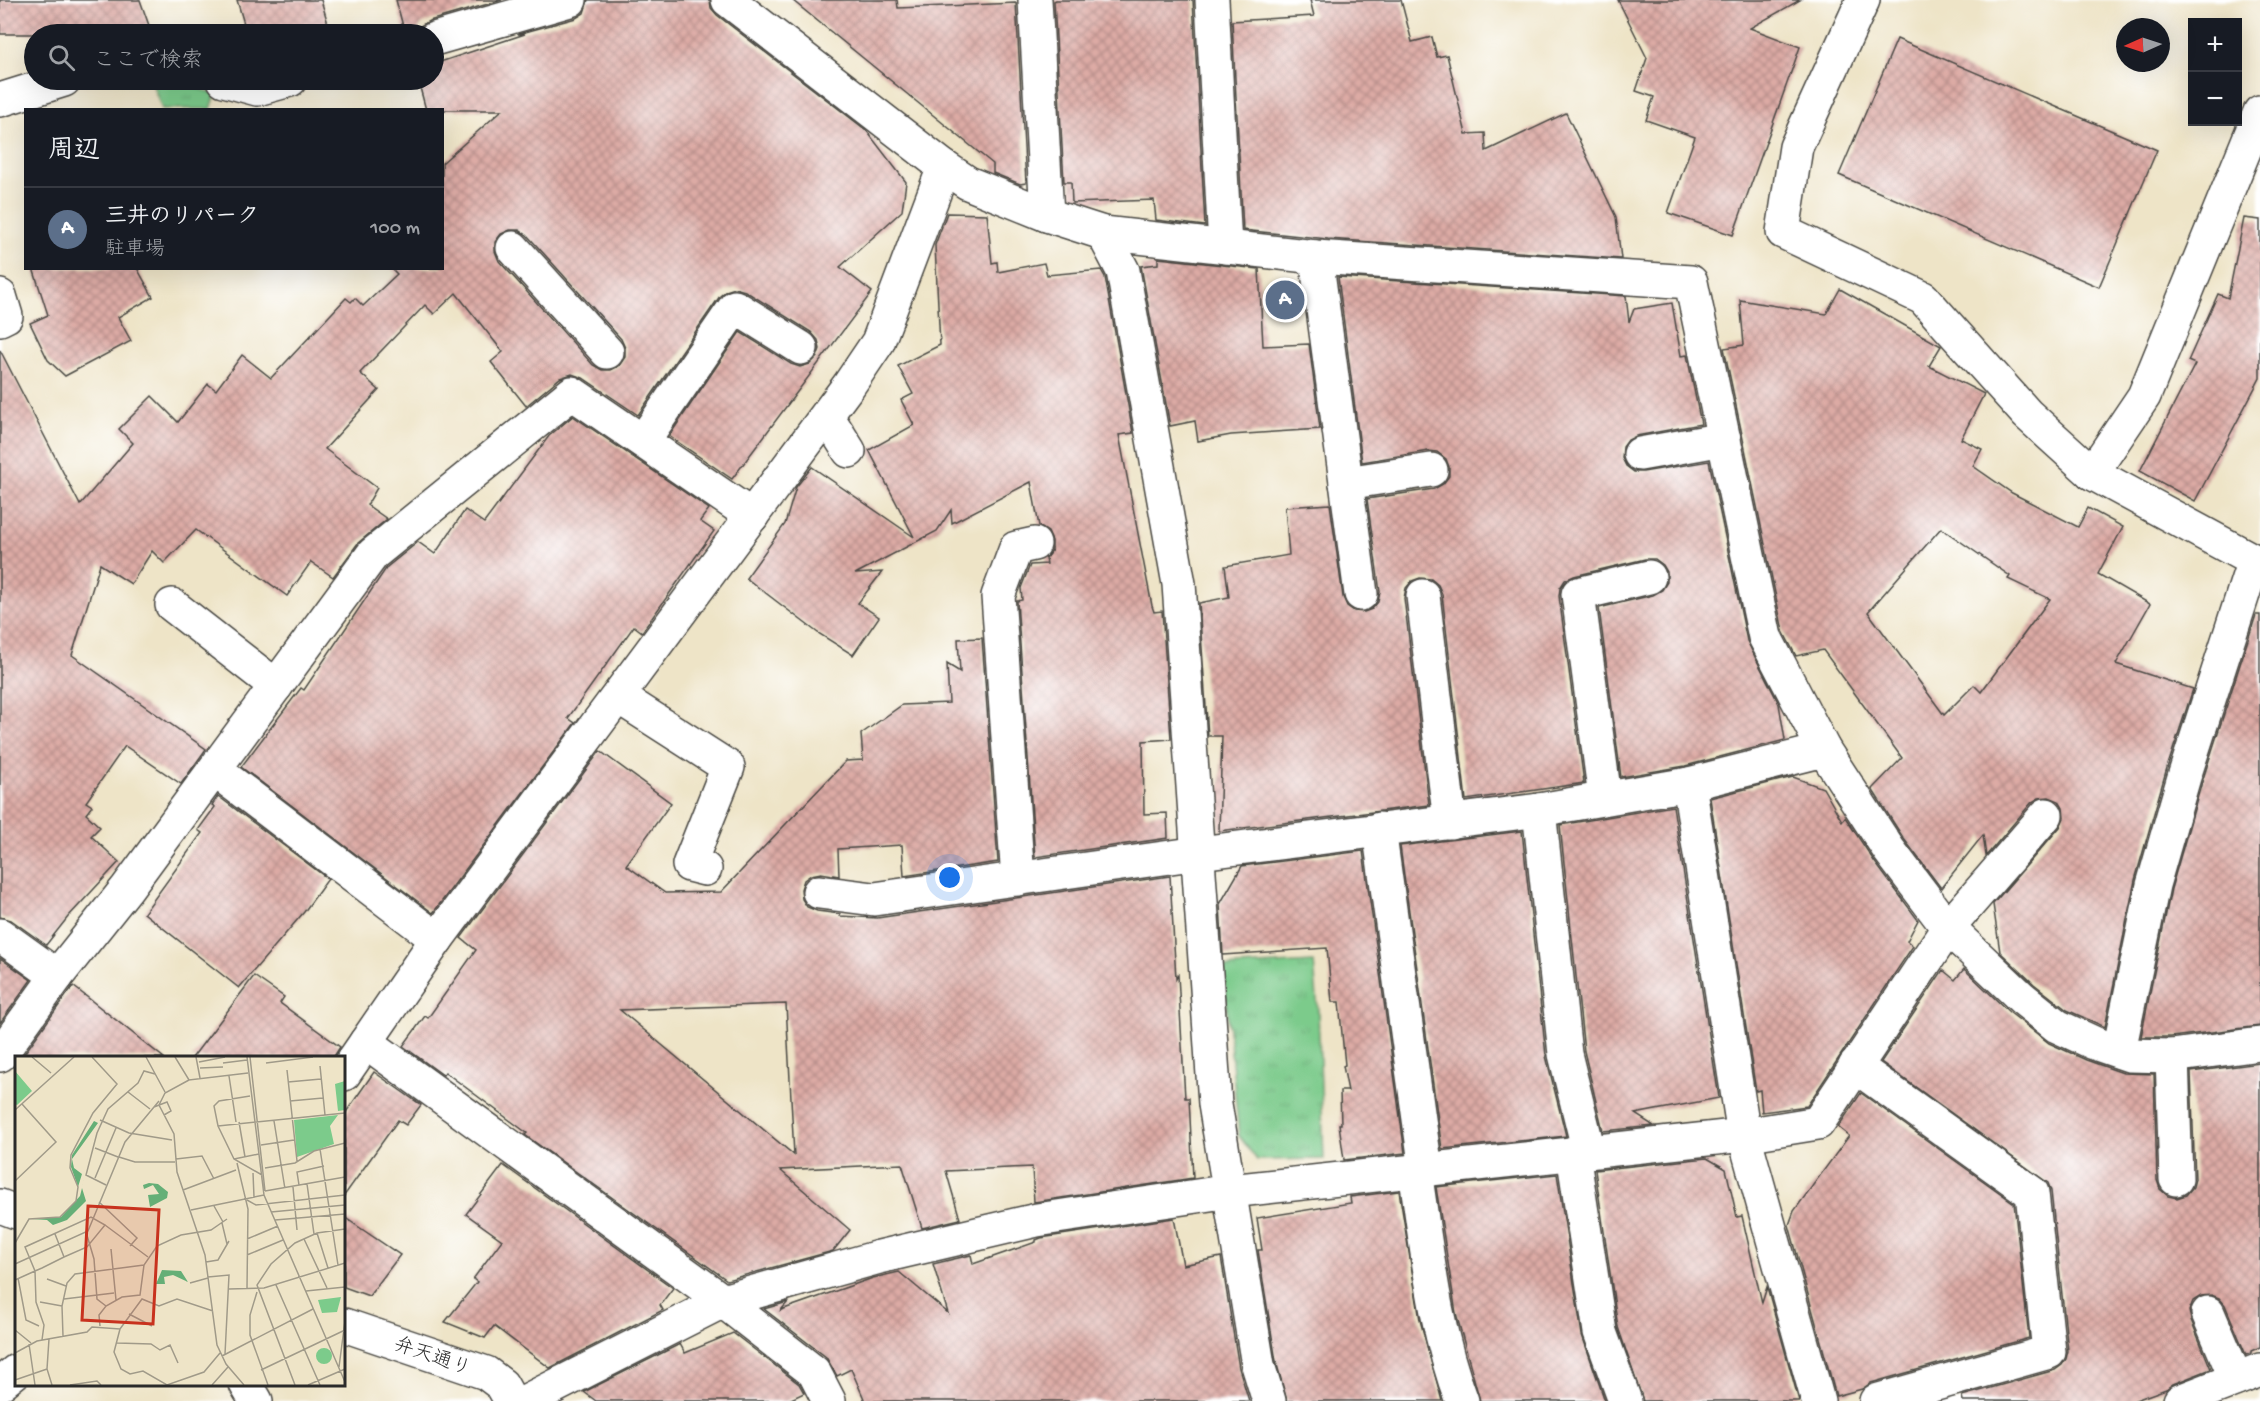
<!DOCTYPE html>
<html lang="ja">
<head>
<meta charset="utf-8">
<style>
	:root { --surface:#171b24; --page:#20242c; --text:#f1f3f6; --muted:#9ea1a6; --line:#363941; --accent:#c8321e }
	body { margin:0; font-family:"Gochi Hand","Klee One",sans-serif; background:var(--page); color:var(--text) }
	.controls { position:absolute; right:18px; top:18px; display:grid; overflow:hidden; border-radius:0px; box-shadow:0 6px 24px #0002 }
	.controls button { width:54px; height:54px; display:grid; place-items:center; padding:0; border:0; border-bottom:2px solid var(--line); background:var(--surface); color:var(--text); font:30px sans-serif }
	.compass { position:absolute; left:2116px; top:18px; width:54px; height:54px; border-radius:50%; background:var(--surface); box-shadow:0 6px 24px #0002; rotate:267deg }
	.you { position:absolute; left:950px; top:878px; width:21px; height:21px; margin:-15px; border:4px solid #fff; border-radius:50%; background:#1a73e8; box-shadow:0 0 0 9px #1a73e833 }
	.badge { display:grid; place-items:center; width:39px; height:39px; border-radius:50%; background:var(--accent); color:#fff; font-size:20px; font-weight:700 }
	.pin { position:absolute; translate:-50% -50%; border:3px solid #fff; box-shadow:0 2px 6px #0006 }
	.list { margin:0; padding:0; list-style:none }
	h2 { display:flex; justify-content:space-between; align-items:center; height:78px; margin:0; padding:0 24px; font-size:26px }
	h2 small { font-size:20px; font-weight:400; color:var(--muted) }
	.list li { display:grid; grid-template-columns:39px 1fr auto; gap:18px; align-items:center; box-sizing:border-box; height:84px; padding:0 24px; border-top:2px solid var(--line) }
	.list b { display:block; font-size:22px; white-space:nowrap }
	.list p { margin:0; font-size:20px; white-space:nowrap; color:var(--muted) }
	.list em { font-size:20px; font-style:normal; color:var(--muted) }
	.icon { flex:none; width:33px; height:33px; fill:none; stroke:currentColor; stroke-width:2; stroke-linecap:round; stroke-linejoin:round }
	.map { position:relative; flex:none; width:2260px; height:1401px; overflow:hidden }
	.search { position:absolute; background:var(--surface); box-shadow:0 6px 24px #0002; left:24px; top:24px; width:420px; height:66px; display:flex; align-items:center; gap:15px; box-sizing:border-box; padding:0 21px; border-radius:33px; color:var(--muted); font-size:22px }
	.panel { position:absolute; background:var(--surface); box-shadow:0 6px 24px #0002; left:24px; top:108px; width:420px; height:162px; border-radius:0px }
	.map>svg:first-child { display:block }
	.grass { fill:url(#grass-tufts); stroke:#547b5b; stroke-width:1.5 }
	.building { fill:url(#building-cross-hatch); fill-rule:evenodd }
	.lines { fill:none; stroke-linecap:round; stroke-linejoin:round }
	.minor-casing { stroke:#484742; stroke-width:36 }
	.minor { stroke:#fff; stroke-width:33 }
	.labels { text-anchor:middle; stroke-width:4.5; stroke-linejoin:round; paint-order:stroke }
	.street-label { font-size:20px; fill:#2b2b2b; stroke:#fff }
	.inset-road { fill:none; stroke:#a09a89; stroke-width:1.5 }
	.view { fill:#c8321e; fill-opacity:0.15; stroke:#c8321e; stroke-width:3 }
	.inset-edge { fill:none; stroke:#2b2b2b; stroke-width:3 }
</style>
</head>
<body>
<div class="map">
<svg width="2260" height="1401" viewBox="0 0 2260 1401">
	<defs>
		<pattern id="grass-tufts" width="24" height="20" patternUnits="userSpaceOnUse" patternTransform="scale(1.5)"><rect width="24" height="20" fill="#7ccb8b"/><path d="M3 7l-1-3M5 7V3M7 7l1-3M15 17l-1-3M17 17v-4M19 17l1-3" fill="none" stroke="#6bae78"/></pattern>
		<pattern id="building-cross-hatch" width="8" height="8" patternUnits="userSpaceOnUse" patternTransform="scale(1.5)"><rect width="8" height="8" fill="#ddaba5"/><path d="M0 0l8 8M0 8l8-8" fill="none" stroke="#b38b87"/></pattern>
	</defs>
	<rect width="100%" height="100%" fill="#fff"/>
	<filter id="ink" filterUnits="userSpaceOnUse"><feTurbulence type="fractalNoise" baseFrequency=".0167" numOctaves="2"/><feDisplacementMap in="SourceGraphic" scale="12" xChannelSelector="R" yChannelSelector="G"/><feConvolveMatrix kernelMatrix="1 2 1 2 8 2 1 2 1" color-interpolation-filters="sRGB"/></filter>
	<filter id="wash" filterUnits="userSpaceOnUse"><feTurbulence type="fractalNoise" baseFrequency=".008" numOctaves="4" result="noise"/><feDisplacementMap in="SourceGraphic" scale="24" xChannelSelector="R" yChannelSelector="G"/><feGaussianBlur stdDeviation="1.35" result="paint"/><feColorMatrix in="noise" values="0 0 0 0 0 0 0 0 0 0 0 0 0 0 0 0 0 1.4 0 .05"/><feComposite in="paint" operator="in"/></filter>
	<g filter="url(#wash)">
		<rect width="100%" height="100%" fill="#eee4c7"/>
		<g class="grass">
			<path d="M151,80h22l43,14 -5,15h-49z"/>
			<path d="M1314,962l4,49 6,148 -67,1 -18,-24 -16,-169z"/>
		</g>
		<g id="blocks">
			<g class="building">
				<path d="M0,0h140l12,34h-152z"/>
				<path d="M237,0h84l10,34h-84z"/>
				<path d="M396,0h106l-73,21 -9,5 -4,8h-11z"/>
				<path d="M588,0h122l1,8 6,7 149,115 40,52 -4,29 -62,56 32,25 -140,187 -63,-43 71,-104 51,32 9,3 10,-3 7,-7 3,-8 -2,-9 -7,-8 -66,-41 -10,-3 -9,3 -6,5 -82,119 -55,-37 -11,-4 -12,4 -34,28 -35,-44 12,-10 -47,-59 -22,21 -9,-9 -65,68 19,17 -54,59 52,39 -10,17 20,14 -29,24 -25,34 -22,-15 -24,34 -91,-66 -32,33 -12,-12 -21,33 -31,-20 -28,91 134,94 -25,35 -56,-38 -39,56 6,4 -6,8 14,13 -9,9 28,26 -51,55 -22,28 -35,-25 -11,-3v-567l80,155 53,-62 -14,-14 33,-33 26,26 30,-38 8,6 26,-35 29,23 75,-80 5,4 4,-4 8,8 34,-32 -6,-6h51v-105l60,-53h-76l-8,-30h16v-16l91,-30h-7l58,-16 8,-5zM510,230h9l8,5 94,104 4,9v9l-6,9 -8,4h-9l-9,-5 -94,-104 -4,-10v-9l6,-8z"/>
				<path d="M792,0h105l1,8 118,-5 10,180 -6,1 -27,-11v-9z"/>
				<path d="M1056,0h137l12,226 -49,-6 -2,-20 -82,3 -1,-21h-7l-10,-181z"/>
				<path d="M1310,0h91l11,42 20,-5 5,20 10,-2 19,79 19,-1 1,18 80,-38 50,104 5,42 -293,-20 -85,-9 -11,-209 82,-5z"/>
				<path d="M1618,0h182l-50,28 50,19 -67,188 -65,-22 27,-76 -49,-17 8,-23 -18,-6 11,-33z"/>
				<path d="M1897,39l260,111 -58,137 -260,-112z"/>
				<path d="M947,213l40,1 5,49 5,-1 1,10 46,-9 3,12 54,-5 4,7 28,156 -14,2 33,171 2,6 8,-1 9,128 -28,2 1,73 23,-1 1,25 -133,19 -18,-256 5,-1 -1,-12 9,-23 17,-1 -1,-6 6,-8v-9l-4,-9 -9,-6 -8,-44 -79,41 -1,-13 -14,21 -82,43 27,-2 -24,31 21,14 -26,38 -35,-22 -72,-55 39,-54 11,-37 16,-20 102,70 -45,-87 45,-25 -13,-25 12,-6 -15,-28 42,-21 -5,-100z"/>
				<path d="M2244,218l16,2v158l-65,123 -55,-30 55,-107 -7,-3 30,-67 10,4z"/>
				<path d="M1158,258l101,11 4,77 46,-2 11,85 -89,6 -33,6 -3,-20 -25,5 -29,-160 17,-2z"/>
				<path d="M33,268h104l16,29 -35,20 13,24 -66,35 -17,-16 -18,-37 18,-8z"/>
				<path d="M1338,277l288,19 3,26 5,-13 38,-6 9,53 6,-1 14,69 -65,12 -8,4 -5,7 -1,11 4,8 8,6h9l66,-11 38,180 32,63 6,36 -100,26 -64,11 -22,-169 54,-13 9,-5 5,-8v-10l-4,-7 -8,-6h-10l-71,17 -9,4 -5,8 -1,8 25,187 -118,17 -24,-206 -4,-9 -7,-6 -11,-1 -8,3 -6,7 -2,10 25,207 -210,26 3,-95h-14l-9,-133 30,-6 -4,-31 64,-11 -4,-48 45,-3 13,93 4,9 7,5 10,1 8,-3 6,-7 2,-10 -13,-93 67,-10 9,-5 6,-8v-9l-3,-8 -9,-7 -9,-1 -66,11z"/>
				<path d="M1840,289l101,57 -12,20 55,28 -23,45 21,10 -9,17 39,27 66,34 10,-19 35,19 -25,47 52,30 -34,60 77,25 -27,82 -31,109 -30,147 -38,-17 -33,-26 -34,-32 -7,-48 67,-77 4,-9 -1,-10 -4,-7 -10,-4 -10,1 -7,4 -46,54 -3,-21 -42,53 -37,-49 -32,-50 30,-31 -79,-108 -27,6 -13,-25 -59,-283 20,-3 -4,-45 86,14zM1941,528l69,48 -2,3 42,20 -69,93 -7,-7 -30,30 -76,-103z"/>
				<path d="M573,416l136,93 -9,12 14,10 -72,101 -8,-6 -66,92 7,5 -142,190 -192,-146 60,-79 3,2 83,-123 31,-25 17,12 30,-44 19,13 65,-87z"/>
				<path d="M2256,615h4v411l-89,11h-30l30,-148 31,-107z"/>
				<path d="M982,638l16,224 -94,14 -2,-31 -64,4 1,27 -18,-3 -10,2 -7,5 -3,9 1,10 5,8 10,4 23,3v2l37,2 293,-42 6,103 2,-4 7,123h4l4,80 -159,24 -2,-35 -86,4 14,48 -38,9 -20,-64 -122,6 70,60 -17,21 -106,29 -202,-145 2,-2 -82,-61 -2,3 -40,-29 22,-30 3,2 48,-68 -15,-12 139,-187 71,52 -45,62 39,28 56,-1 125,-131 17,-1 -2,-26 41,-29 47,-2 -2,-39 13,8 -2,-33zM786,1004l8,151 -174,-145z"/>
				<path d="M1793,777l30,11 19,33 3,-4 29,44 44,59 -11,21 6,5 -106,160 -45,6 -2,-22 -4,1 -46,-293z"/>
				<path d="M218,796l110,83 -24,33 -65,76 -95,-75 58,-80 -4,-3 17,-23 -3,-2z"/>
				<path d="M1673,806l46,292 -84,16 19,12 -51,5 -19,-80 -24,-226z"/>
				<path d="M1522,831l24,225 20,80 -124,13 -42,-303z"/>
				<path d="M1363,851l42,302 -61,7 -5,-36h2l-1,-33h8l-5,-25 2,-1 -6,-63h-7l-5,-54 -104,7 -3,-51 22,-38z"/>
				<path d="M0,958l31,22 -31,43z"/>
				<path d="M1964,969l45,43 40,31 37,17 37,13 31,1 3,106 3,9 8,7 9,2 9,-3 7,-8 2,-8 -4,-107 69,-9v284l-9,4v2l-5,2 -21,-50 -6,-7 -8,-3 -10,1 -8,5 -4,10 2,9 20,49 -38,15 -7,5 -33,12h-170l-1,-5 93,-26 7,-5 4,-6 2,-8 -17,-160 -3,-8 -167,-121 62,-92 12,10z"/>
				<path d="M254,976l30,21 -4,6 60,44 -7,11h-141z"/>
				<path d="M73,986l91,72h-143z"/>
				<path d="M374,1072l47,33 -15,20 -8,-5 -54,76v-81z"/>
				<path d="M1861,1093l153,110 15,135 -158,45 -9,6 -26,7 -47,-171 5,-14 55,-75 -11,-9z"/>
				<path d="M1707,1158l19,11 11,48 5,-1 20,87 5,-16 32,114h-156l-25,-74 -23,-157z"/>
				<path d="M503,1165l170,123 -13,17 3,5 -113,58 -56,-42 -9,12 -40,-16 32,-40 -4,-3 29,-39 -36,-26z"/>
				<path d="M1557,1174l25,161 23,66h-125l-24,-88 -20,-126z"/>
				<path d="M1399,1191l21,129 22,81h-155l-11,-40 -18,-111h4l-5,-32 94,-15 -1,-6z"/>
				<path d="M344,1217l56,38 -31,41 -25,-9z"/>
				<path d="M1174,1218l9,47 38,-8 18,111 10,33h-384l-14,-32 -14,7 -11,-19 -62,-48 24,-7 -7,8 92,-32 26,-6 49,41 -15,-49 38,-9 2,9 63,-22v-2l5,-2z"/>
				<path d="M733,1333l66,51 5,9 -17,8h-191l-12,-9 96,-48 5,9z"/>
			</g>
		</g>
	</g>
	<g filter="url(#ink)">
		<use href="#blocks" fill-opacity="0" stroke="#484742" stroke-width="1.5"/>
		<g class="lines">
			<g class="minor-casing">
				<g id="minor">
					<path d="M728,0l216,167 24,16 79,32 56,18 213,24 375,25 74,355 59,113 65,100 59,78 74,70 35,28 37,17 35,12 43,1 88,-12"/>
					<path d="M1035,0l12,215"/>
					<path d="M1212,0l13,247"/>
					<path d="M1863,0l-67,147 -13,85 140,66 104,116 65,59 168,91"/>
					<path d="M434,39l136,-39"/>
					<path d="M224,80l33,9 33,-9"/>
					<path d="M0,100l64,-20"/>
					<path d="M1103,233l20,38 56,313 36,520 43,261 11,36"/>
					<path d="M513,248l94,104"/>
					<path d="M1316,257l45,337"/>
					<path d="M0,296l6,20 -6,3"/>
					<path d="M827,416l22,35"/>
					<path d="M643,441l92,-134 66,41"/>
					<path d="M1640,454l84,-15"/>
					<path d="M2092,473l52,-77 116,-284"/>
					<path d="M1346,483l85,-13"/>
					<path d="M1423,596l27,226"/>
					<path d="M172,605l104,81"/>
					<path d="M619,697l109,70 -39,98 16,4"/>
					<path d="M215,770l222,169"/>
					<path d="M1689,784l55,351 74,266"/>
					<path d="M1605,798l-27,-204 71,-17"/>
					<path d="M1539,810l26,244 24,98"/>
					<path d="M1379,829l47,341"/>
					<path d="M1018,879l-20,-283 18,-48 18,-4"/>
					<path d="M819,892l55,7 325,-46 340,-43 150,-26 135,-34"/>
					<path d="M0,935l57,41"/>
					<path d="M366,1042l71,-103 412,-554 29,-43 66,-175"/>
					<path d="M2119,1051l34,-166 31,-108 70,-217"/>
					<path d="M0,1055l57,-79 70,-88 246,-334 199,-161 180,123"/>
					<path d="M2172,1056l4,123"/>
					<path d="M1855,1066l177,127 17,159 -173,49"/>
					<path d="M344,1074l22,-32 357,259 91,71 15,29"/>
					<path d="M1573,1153l27,179 25,69"/>
					<path d="M1415,1171c12,77 19,157 47,230"/>
					<path d="M0,1206l16,6"/>
					<path d="M2208,1313l28,66"/>
					<path d="M344,1325l142,48 16,12 9,16"/>
					<path d="M0,1384l16,-13"/>
					<path d="M246,1384l10,17"/>
					<path d="M526,1401l197,-100 156,-44 158,-37 193,-29 514,-56 74,-12 130,-195 98,-113"/>
					<path d="M2180,1401l80,-31"/>
				</g>
			</g>
			<use href="#minor" class="minor"/>
		</g>
	</g>
	<g class="labels">
		<g class="street-label">
			<text transform="translate(433 1355) rotate(19)" y="7">弁天通り</text>
		</g>
	</g>
	<g transform="translate(15 1056)">
		<rect width="330" height="330" fill="#eee4c7"/>
		<path d="M0,15l17,20 -15,14 -2,-1zM323,59l-8,11 4,18 -37,13 -3,-37z" fill="#7ccb8b"/>
		<path d="M79,65l4,2 -26,36 2,9 8,6 -4,13 -7,-20 1,-12zM70,120l-3,12 4,13 -19,19 -14,5 -6,-5 -16,-1 30,-2 19,-21zM134,127l9,1 10,8 -1,6 -17,9 -2,-12 11,-1 -6,-9 -9,4 -1,-4zM147,214l19,1 7,11 -15,-7 -9,2 1,7h-9z" fill="#65af77"/>
		<path d="M330,25v29l-7,1 -3,-27zM326,241l-4,15 -15,1 -4,-13zM301 300a8 8 0 1 1 16 0a8 8 0 1 1-16 0Z" fill="#7ccb8b"/>
		<path class="inset-road" d="M17,1l19,16M131,1l19,35M160,1l14,23 59,-7M181,1l4,21M232,1l17,138 81,187M235,1l15,134M184,6l26,-5M208,7l24,-3M251,7l47,-6M305,10l5,49M185,12l23,-1M272,14l10,91M214,20l7,46M174,24l-24,13 -6,12 15,29 3,38 28,83 12,90 9,19 18,21M273,26l33,-3M113,36l22,17M235,40l-31,5 -5,5 4,20 16,33 28,16M275,45l33,-3M139,51l13,-5 4,9 -7,4M0,54l59,-53M85,64l29,13M259,65l11,68M224,66l6,35M203,70l127,-13M114,77l43,7M246,89l33,-5M80,92l23,9M305,93l18,116M104,101l16,5h40M161,103l26,-3 12,23M219,103l25,-5M222,107l11,46 -1,79M250,112l30,-5 19,-12 31,-8M238,117l1,24M80,122l21,-50M0,125l41,-39 -34,-38M292,128l7,50M91,129l-20,-10 11,-42 11,-24 30,-26 6,-12 11,3M284,129l-2,-13 27,-6M278,131l4,43M168,134l53,-20M250,135l80,-14M232,144l9,5 89,-10M84,146l38,36 -7,8M199,150l9,16M176,154l73,-15M256,156l74,-7M260,164l70,-6M207,167l5,21M90,169l43,32M71,176l8,27 3,40 9,7M302,177l11,35M40,178l9,23M232,183l31,-13M289,183l23,49M0,187l14,-24 31,-2 16,-16 2,-14 -8,-19 1,-13 22,-42 24,-29 -25,-27M96,193l5,51M232,199l36,-15M191,206l12,-2 11,-19M0,208l73,-33 37,-89 34,-41M193,221l21,-2 -4,79M3,222l8,42 13,6M32,223l19,7M0,224l20,-9 7,-3 22,-11 23,-10 18,-22 -14,-8 -66,30 10,24 1,31 8,23 -2,15M175,227l18,-5M261,229l44,100M214,233l35,-1 81,-25M291,235l39,-4M242,236l-7,23v20l18,50M49,243l50,-6M25,246l22,4M114,258l23,12M85,270l-1,-11 7,-9 16,-9 18,-2 4,-30 13,-19 24,-11 30,-5 16,-11M105,273l-6,23 7,17 9,5 13,-3 24,14 37,-13 16,-19M0,274l16,13M48,280l-1,-30 5,-23 8,-9 69,-9M34,283l-2,30 5,16M102,287l34,1 9,6 10,-5 8,18M14,288l6,41M0,297l22,-12 50,-9 5,-5 28,2 22,-30 17,7 18,-7 36,12M207,300l91,-47M324,311l6,-46M246,314l84,-40M0,324l32,-11M55,329l27,-4 4,4M197,329l16,-18M280,329l-38,-100 14,-21 24,-21 22,-10 28,-4M293,329l37,-16"/>
		<path class="view" d="M73,150l71,4 -6,114 -71,-4z"/>
		<rect width="330" height="330" class="inset-edge"/>
	</g>
</svg>
<div class="controls">
<button>+</button>
<button>−</button>
</div>
<svg class="compass" viewBox="-18 -18 36 36"><path d="M0-13l5 13h-10z" fill="#e53935"/><path d="M0 13l5-13h-10z" fill="#9ea1a6"/></svg>
<div class="you"></div>
<div class="pin badge" style="left:1285px;top:300px;background:#5c6f8a">A</div>
<div class="search"><svg class="icon" aria-label="search" viewBox="0 0 24 24"><circle cx="10" cy="10" r="6"/><path d="M15 15l6 6"/></svg>ここで検索</div>
<section class="panel">
<h2>周辺<small></small></h2>
<ul class="list">
<li><span class="badge" style="background:#5c6f8a">A</span><div><b>三井のリパーク</b><p>駐車場</p></div><em>100 m</em></li>
</ul>
</section>
</div>
</body>
</html>
